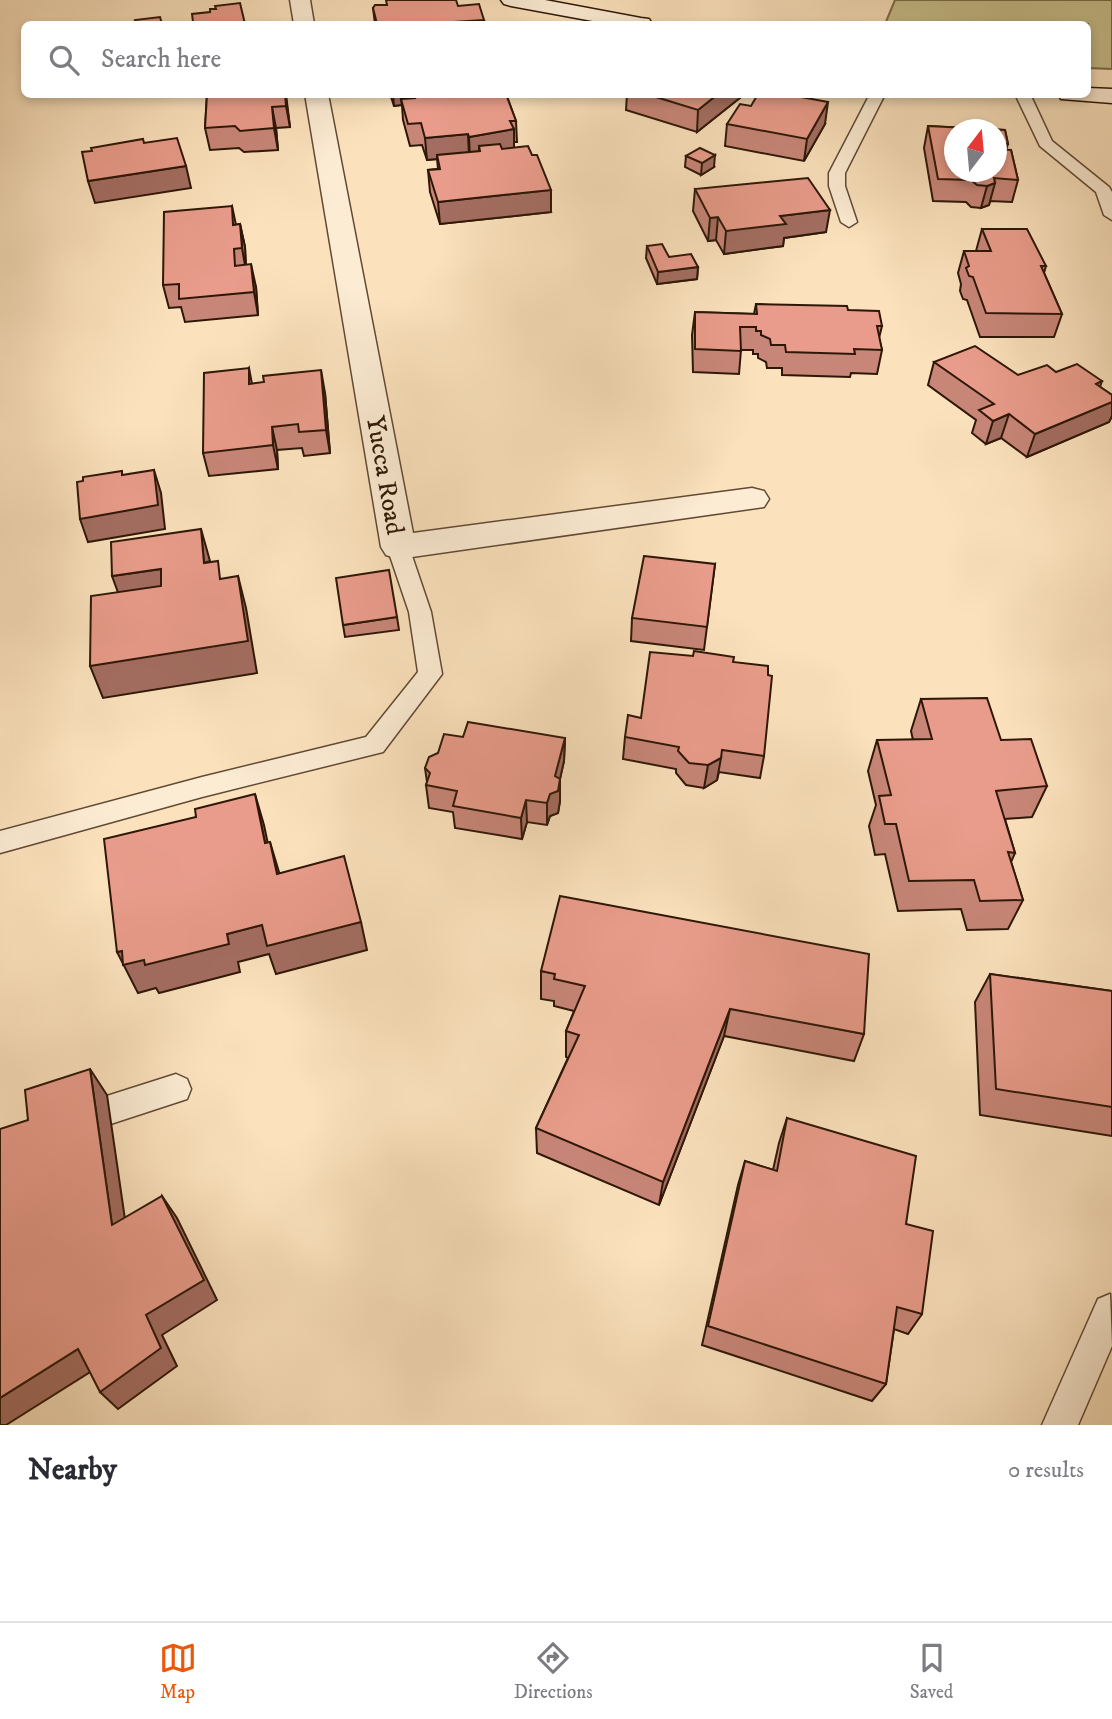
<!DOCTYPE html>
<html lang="en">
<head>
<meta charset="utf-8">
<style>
	:root { --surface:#fff; --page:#f7f7f7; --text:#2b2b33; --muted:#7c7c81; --line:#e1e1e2; --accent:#ea580c }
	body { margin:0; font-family:"IM FELL DW Pica",serif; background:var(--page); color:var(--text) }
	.compass { position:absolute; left:944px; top:119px; width:63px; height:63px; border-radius:50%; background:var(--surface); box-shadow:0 4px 10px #0003; rotate:16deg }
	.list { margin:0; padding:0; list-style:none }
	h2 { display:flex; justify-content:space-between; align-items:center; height:91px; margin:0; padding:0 28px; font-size:30px }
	h2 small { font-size:23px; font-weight:400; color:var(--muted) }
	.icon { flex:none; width:38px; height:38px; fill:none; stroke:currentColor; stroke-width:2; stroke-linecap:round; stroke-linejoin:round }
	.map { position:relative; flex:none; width:1112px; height:1425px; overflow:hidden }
	.search { position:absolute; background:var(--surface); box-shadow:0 4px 10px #0003; left:21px; right:21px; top:21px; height:77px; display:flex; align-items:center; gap:18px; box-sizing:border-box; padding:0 24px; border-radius:10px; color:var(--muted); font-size:26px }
	.sheet { height:196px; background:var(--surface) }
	nav { display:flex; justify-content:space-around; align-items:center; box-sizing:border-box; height:98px; border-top:2px solid var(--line); background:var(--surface); font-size:19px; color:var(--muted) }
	nav a { display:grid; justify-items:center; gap:4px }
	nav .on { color:var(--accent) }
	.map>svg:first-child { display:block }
	.green { fill:#c7c08c; stroke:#7a6c4a; stroke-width:2 }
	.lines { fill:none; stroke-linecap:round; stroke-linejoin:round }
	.lane-casing { stroke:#614a34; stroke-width:3 }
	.street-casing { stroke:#614a34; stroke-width:3 }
	.secondary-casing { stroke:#2e1707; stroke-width:3 }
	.lane { fill:#fcecd4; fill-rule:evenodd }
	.street { fill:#fcecd4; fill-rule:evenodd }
	.secondary { fill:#fcecd4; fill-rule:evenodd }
	.wall { fill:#c88678; stroke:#2e1707; stroke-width:2; fill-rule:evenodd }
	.shaded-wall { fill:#a36d61; stroke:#2e1707; stroke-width:2 }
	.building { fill:#e99c8b; stroke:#2e1707; stroke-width:2 }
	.labels { text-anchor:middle; stroke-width:5; stroke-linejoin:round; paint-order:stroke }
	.street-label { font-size:26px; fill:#2e1707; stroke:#fcecd4 }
</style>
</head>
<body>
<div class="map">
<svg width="1112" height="1425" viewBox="0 0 1112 1425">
	<rect width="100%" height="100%" fill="#fbe2bd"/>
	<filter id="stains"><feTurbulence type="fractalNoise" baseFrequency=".00286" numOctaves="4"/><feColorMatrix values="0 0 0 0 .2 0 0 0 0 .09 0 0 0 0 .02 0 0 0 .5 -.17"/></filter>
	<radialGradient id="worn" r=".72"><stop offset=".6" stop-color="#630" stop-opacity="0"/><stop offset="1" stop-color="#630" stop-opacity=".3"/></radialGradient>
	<path class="green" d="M895,0h217v69l-24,-1v-44h-203z"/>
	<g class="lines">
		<g class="lane-casing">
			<g id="lane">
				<path d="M870,94h15l-40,79v13l12,36 -8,5 -8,-5 -12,-36v-13z"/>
				<path d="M1015,94h15l22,47 57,46 3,5v28l-8,-5 -8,-23 -56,-46z"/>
				<path d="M398,540l8,2 3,5 22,65 11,62 -59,78 -181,45 -202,56v-22l202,-54 164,-40 52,-65 -9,-60 -22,-65 3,-5z"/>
				<path d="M176,1074l11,5 4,10 -4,10 -110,36 -11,-4 -4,-11 4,-11z"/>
				<path d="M1110,1294l2,52 -34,79h-36l56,-126z"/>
			</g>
		</g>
		<g class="street-casing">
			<g id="street">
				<path d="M290,0h20l4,24h-20z"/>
				<path d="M305,94h23l85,439 339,-45 12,3 5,8 -5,8 -366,52 -12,-4 -5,-8z"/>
			</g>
		</g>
		<g class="secondary-casing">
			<g id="secondary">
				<path d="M501,0h44l96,18 8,1 3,5h-43l-98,-18 -7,-2z"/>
				<path d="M1088,88l24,1v14l-51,-4 -3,-5h30z"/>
			</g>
		</g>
		<use href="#lane" class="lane"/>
		<use href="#street" class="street"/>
		<use href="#secondary" class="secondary"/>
	</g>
	<g class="wall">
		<path d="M458,6l26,14 1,4h-110l-2,-16z"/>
		<path d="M207,94h79l4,33 -14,1 2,22 -34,2 -5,-4 -29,2 -5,-22z"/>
		<path d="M390,94h116l10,27 1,21h-3v5l37,65 -111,12 -10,-32 -2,-22 10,-1 -1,-10 -10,1 -5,-15 -12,1 -7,-26 -1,-15 -8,1z"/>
		<path d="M627,94h114v3l-44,35 -71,-22z"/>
		<path d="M727,124h98l-21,37 -79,-15z"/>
		<path d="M928,126l77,4 3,14 -2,6h5l7,30 -6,22 -22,-1 -1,4 -8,3 -10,-1 -5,-5 -33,-1 -9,-53zM955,130h42v42h-42z"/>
		<path d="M686,156l28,11 -13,8 -16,-8z"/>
		<path d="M695,189l131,43 -42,6 -1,8 -59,8 -8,-14 -8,1 -15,-30z"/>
		<path d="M232,206l4,19 4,-1 5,23 1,18 10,22 2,28 -73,7 -4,-15 -12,1 -6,-23z"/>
		<path d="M982,229l64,37 -2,7 18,41 -8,23h-74l-13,-37 -4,-1 -3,-8 1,-7 -3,-11 6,-22h12z"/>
		<path d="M647,246l22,11 29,10 -1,12 -40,5 -11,-26z"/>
		<path d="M756,304l92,6 34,16 -3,12 3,12 -5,24 -26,-1 -1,4 -68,-2v-7h-15l-1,-6 -8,-4v-4h-5v-4h-12l-2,24 -46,-2 -1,-37 3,-23 59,2z"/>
		<path d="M934,362l84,13 38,-3 46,9 -2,6 12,8v21l-3,6 -82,35 -26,-19 -15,6 -14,-11 4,-13 -48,-35z"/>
		<path d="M249,368l3,16 73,9 5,60 -26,3 -2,-8 -25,2 1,19 -69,7 -6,-23z"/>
		<path d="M715,564l-11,86 -73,-9 1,-23z"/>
		<path d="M397,617l2,13 -54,7 -2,-12z"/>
		<path d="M733,662l31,94 -4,22 -41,-6 -2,8 -13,8 -18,-3 -10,-12v-4l-53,-10 2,-22 16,-19z"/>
		<path d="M921,699l80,41 46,46 -15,31 -27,2 10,34 -4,9 12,38 -15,29 -41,1 -6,-21 -63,2 -13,-57 -10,1 -6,-29 7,-21 -8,-34 9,-31h36l-2,-9z"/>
		<path d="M463,737l102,1 -1,23 -4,18v22l-2,12 -8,3 -3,9 -20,-3 -5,17 -67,-11 -2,-16 -24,-4 -3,-23 1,-3 -2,-14 13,-15z"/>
		<path d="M541,971l323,63 -10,27 -130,-25 -65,169 -122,-52 -1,-25 32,-70 -2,-1v-26l8,-20 -20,-5v-5l-13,-2z"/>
		<path d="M990,974l122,17v145l-132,-21 -5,-113z"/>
		<path d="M787,1118l119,106 16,90 -14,20 -14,-5 -8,55 -14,17 -170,-56 36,-160 7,-24 28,9 6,-27z"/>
	</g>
	<g class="shaded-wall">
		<path d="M285,94l2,12 3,21 -4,-21z"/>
		<path d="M393,94h65l-44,1v8l-13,-4 1,6 -8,1z"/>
		<path d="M718,94h23v3l-44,35 1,-22z"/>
		<path d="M828,102l-3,22 -21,37 3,-22z"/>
		<path d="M272,107l4,21 2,22 -4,-22z"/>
		<path d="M514,129v22l-35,-5v11l-9,2 -1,-22z"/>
		<path d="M468,134l1,22 -32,-1v4l-10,1 -2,-22z"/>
		<path d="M715,155l-1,12 -13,8 1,-12z"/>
		<path d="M186,166l5,22 -96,15 -7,-22z"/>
		<path d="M995,183l-6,22 -8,3 6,-22z"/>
		<path d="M551,190v22l-111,12 -2,-22z"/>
		<path d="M830,210l-4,22 -42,6 -1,8 -59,8 2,-23 54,-15z"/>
		<path d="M718,217l-2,23 -8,1 2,-23z"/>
		<path d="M240,224l5,23 1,24 -4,-23z"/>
		<path d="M251,264l5,23 2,28 -4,-23z"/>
		<path d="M698,267l-1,12 -40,5 1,-12z"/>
		<path d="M321,370l4,23 5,60 -4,-23z"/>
		<path d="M1112,402v14l-3,6 -82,35 8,-23z"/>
		<path d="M1009,414l-8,24 -15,6 7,-23z"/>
		<path d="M272,427l5,23 1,19 -5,-24z"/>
		<path d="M154,470l7,23 4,36 -77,13 -8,-23z"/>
		<path d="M201,529l9,32 -6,2z"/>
		<path d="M161,569l11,32 -48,8 -12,-33z"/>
		<path d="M238,576l8,32 11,65 -154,25 -13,-32z"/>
		<path d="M565,738l-1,23 -7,31 3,-13v22l-2,12 -8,3 -3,9v-22z"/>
		<path d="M721,758l-4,22 -13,8 4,-23z"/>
		<path d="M255,794l9,31 10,48 -9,-30z"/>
		<path d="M526,800l1,22 -5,17 -1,-21z"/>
		<path d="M270,842l9,30 7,31 -9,-29z"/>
		<path d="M361,922l6,28 -91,24 -7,-20 -31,8 2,10 -81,21 -3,-5 -18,5 -21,-41 5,-1 22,9 83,-26 35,-9z"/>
		<path d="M730,1009l-6,27 -65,169 4,-23z"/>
		<path d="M90,1069l17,26 22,152 -17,-22z"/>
		<path d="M162,1196l15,22 40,82 -55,35 15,31 -59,43 -18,-17 46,-77z"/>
		<path d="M78,1349l20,18 -92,58h-6v-27z"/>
	</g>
	<g class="building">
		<path d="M386,0h70l2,6 21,-2 5,16 -61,4h-46l-4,-16 2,-3h12z"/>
		<path d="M240,3l5,21h-58l-1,-1 7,-1 -1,-8 18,-2v-3h6l-1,-3z"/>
		<path d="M160,17l2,7h-26l-1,-4z"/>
		<path d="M207,94h78l1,12 -14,1 2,21 -34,3 -5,-5 -30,2z"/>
		<path d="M423,94h83l10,27h-6l4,8 -45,8 -1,-3 -43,4 -4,-15 -13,1 -7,-25 14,-1 -1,-3z"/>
		<path d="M646,94h72l-20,16z"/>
		<path d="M758,94h27l43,8 -21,37 -80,-15 13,-20 11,2z"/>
		<path d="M928,126l77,4 3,14 -11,-1v-13h-42v42h42v-23l14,1 7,30 -24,-2 1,5 -8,3 -10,-1 -6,-5 -33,-1z"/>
		<path d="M177,138l9,28 -98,15 -6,-29 10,-1 -1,-3 52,-9 1,4z"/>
		<path d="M500,144l2,5 26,-3 4,9h5l14,35 -113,12 -10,-32 12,-1 -3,-14 43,-4 -1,-5z"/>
		<path d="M700,148l15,7 -13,8 -16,-7z"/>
		<path d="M808,178l22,32 -50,6 6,8 -60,7 -8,-14 -8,1 -15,-29z"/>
		<path d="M232,206l1,19 7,-1 2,24 -8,1 1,17 16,-2 3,28 -75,7v-15l-16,1 1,-73z"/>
		<path d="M982,229h45l19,37h-5l21,48 -76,-1 -13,-36 -4,-1 -3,-8 3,-2 -5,-15h27z"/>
		<path d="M662,244l7,13 22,-3 7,13 -40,5 -11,-26z"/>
		<path d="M756,304l91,2 1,4 31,1 3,15h-5l5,24 -28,-1 1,5 -69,-2 -1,-7h-14l-1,-6 -9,-4v-4h-5v-4h-16l1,24 -46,-2v-37l62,2z"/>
		<path d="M975,346l43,29 29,-10 9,7 21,-8 25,17 -6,3 16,11v7l-77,32 -26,-20 -16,7 -14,-11 15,-6 -60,-42z"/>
		<path d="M249,368v16l15,-2 -1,-6 58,-6 5,60 -27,2 -1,-8 -26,3 1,18 -70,8 1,-80z"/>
		<path d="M154,470l4,35 -78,14 -3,-37 6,-1v-4l39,-6v4z"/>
		<path d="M201,529l3,34 14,-2 2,18 18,-3 10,65 -158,25 1,-70 70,-10v-17l-49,7 -1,-34z"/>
		<path d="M644,556l71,8 -8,63 -75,-9z"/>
		<path d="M389,570l8,47 -54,8 -7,-47z"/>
		<path d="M694,651l40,6 -1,5 35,4v9l4,1 -8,80 -42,-6 -1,8 -13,7 -19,-2 -11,-12 1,-4 -54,-10 3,-22 13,3 9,-66 43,4z"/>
		<path d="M987,698l14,42 30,-1 16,47 -51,5 19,62 -7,-1 15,48 -43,1 -6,-21 -65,1 -13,-57h-11l-6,-28 12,-1 -14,-55 55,-1 -11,-40z"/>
		<path d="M468,722l97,16 -10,38 5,3 -2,12 -8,3 -3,9 -21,-3 -5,18 -68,-12 4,-15 -31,-6 4,-12 -5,-5 4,-11 9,-4 6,-19 19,3z"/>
		<path d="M255,794l10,49 5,-1 7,32 67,-18 17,66 -94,24 -5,-21 -35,9 2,10 -84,21 -1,-5 -21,5 -1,-14 -5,1 -13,-113 92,-22 -1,-8z"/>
		<path d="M560,896l309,58 -5,80 -134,-25 -67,173 -127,-54 43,-93 -13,-4 19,-45 -31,-7 1,-5 -14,-3z"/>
		<path d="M990,974l122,17v116l-116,-18z"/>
		<path d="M90,1069l22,156 50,-29 42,84 -58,35 15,33 -61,44 -22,-43 -78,49v-269l28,-9 -3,-30z"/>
		<path d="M787,1118l129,38 -10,68 27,7 -11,83 -25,-7 -11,77 -178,-58 37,-165 32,10z"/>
	</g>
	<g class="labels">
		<g class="street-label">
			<text transform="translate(386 475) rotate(80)" y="9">Yucca Road</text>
		</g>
	</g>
	<rect width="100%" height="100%" filter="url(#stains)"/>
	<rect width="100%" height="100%" fill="url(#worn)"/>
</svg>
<svg class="compass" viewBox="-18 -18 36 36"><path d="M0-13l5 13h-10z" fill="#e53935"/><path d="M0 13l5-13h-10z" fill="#7c7c81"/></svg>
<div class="search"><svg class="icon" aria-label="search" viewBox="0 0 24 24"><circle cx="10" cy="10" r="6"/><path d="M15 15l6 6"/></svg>Search here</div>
</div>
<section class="sheet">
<h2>Nearby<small>0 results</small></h2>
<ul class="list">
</ul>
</section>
<nav>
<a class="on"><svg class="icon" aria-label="map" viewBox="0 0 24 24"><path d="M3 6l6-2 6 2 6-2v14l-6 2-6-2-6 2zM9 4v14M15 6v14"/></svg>Map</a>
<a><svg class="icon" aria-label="directions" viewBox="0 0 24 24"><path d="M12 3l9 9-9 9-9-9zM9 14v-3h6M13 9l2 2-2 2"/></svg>Directions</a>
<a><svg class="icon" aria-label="saved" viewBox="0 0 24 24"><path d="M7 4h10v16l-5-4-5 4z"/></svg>Saved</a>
</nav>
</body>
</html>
